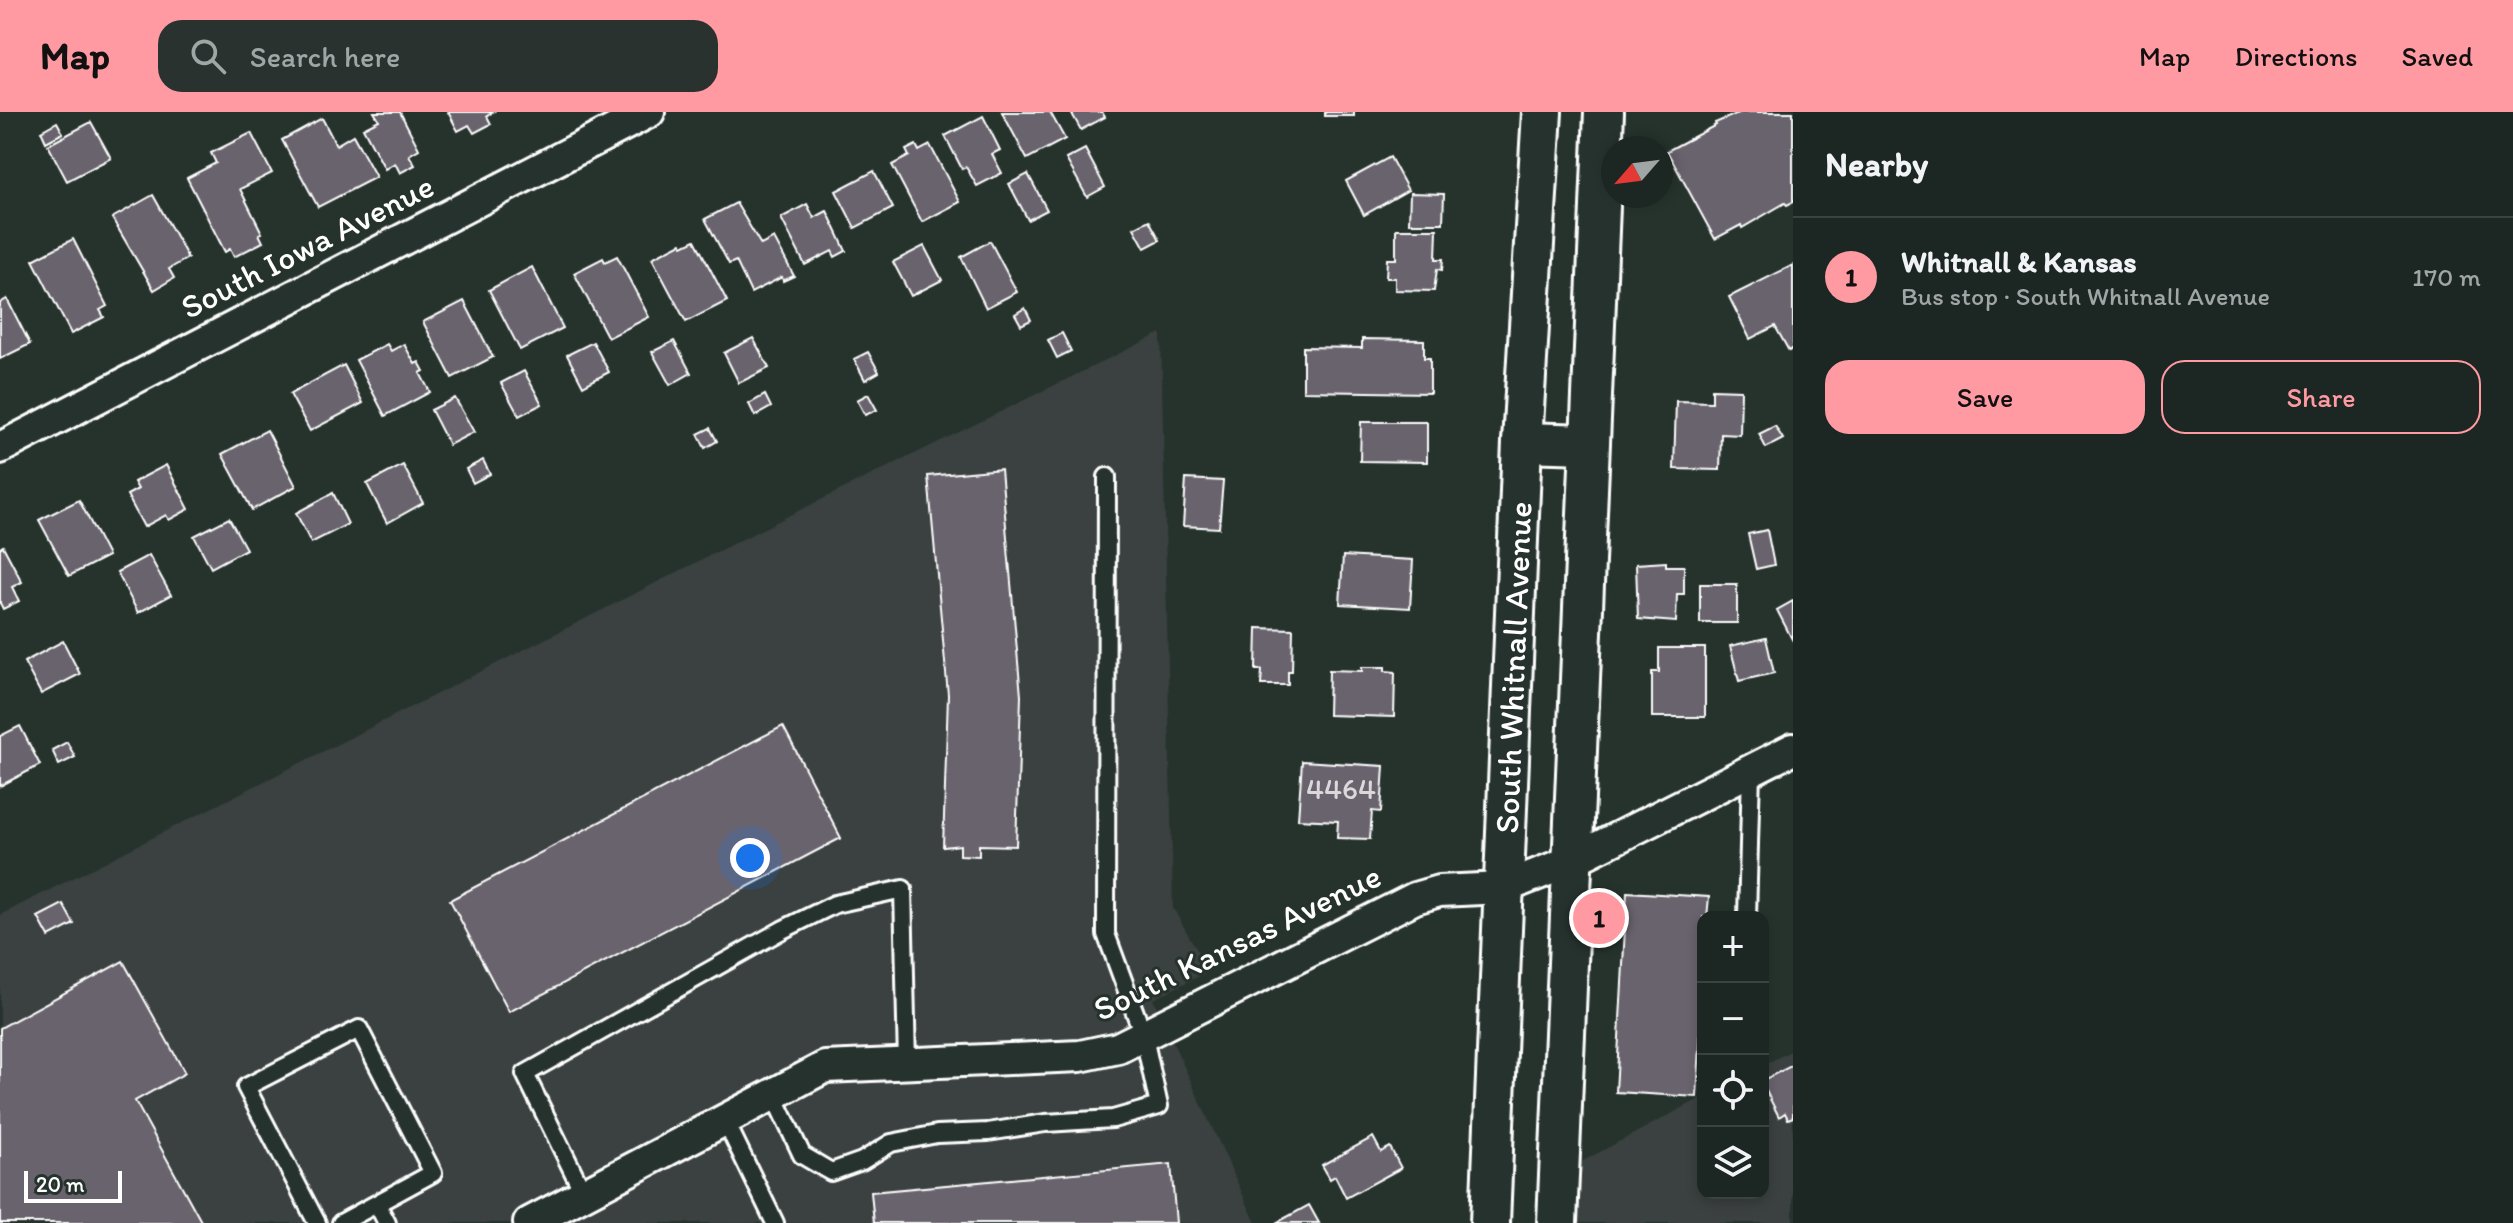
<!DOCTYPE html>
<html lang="en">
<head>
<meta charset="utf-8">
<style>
	:root { --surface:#1c2622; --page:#29322f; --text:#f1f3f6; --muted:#a0a5a5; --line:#3a4340; --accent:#ff9aa2 }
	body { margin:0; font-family:Itim,sans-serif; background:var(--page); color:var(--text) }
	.controls { position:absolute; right:24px; bottom:24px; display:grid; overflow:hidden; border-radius:16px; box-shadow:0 4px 12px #0003 }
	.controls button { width:72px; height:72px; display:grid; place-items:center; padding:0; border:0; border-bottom:2px solid var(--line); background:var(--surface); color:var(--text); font:40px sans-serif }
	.compass { position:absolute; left:1601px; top:24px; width:72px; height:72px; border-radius:50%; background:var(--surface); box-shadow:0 4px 12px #0003; rotate:242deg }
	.scale { position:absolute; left:24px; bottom:20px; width:98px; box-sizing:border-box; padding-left:8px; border:4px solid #fff; border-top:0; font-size:22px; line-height:28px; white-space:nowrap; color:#fff; -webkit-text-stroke:6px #26332d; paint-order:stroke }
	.you { position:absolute; left:750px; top:746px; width:28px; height:28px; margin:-20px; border:6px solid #fff; border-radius:50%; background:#1a73e8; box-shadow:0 0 0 12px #1a73e833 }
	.badge { display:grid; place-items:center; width:52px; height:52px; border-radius:50%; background:var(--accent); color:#111; font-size:26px; font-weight:700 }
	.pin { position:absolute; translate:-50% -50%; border:4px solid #fff; box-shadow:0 2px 8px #0006 }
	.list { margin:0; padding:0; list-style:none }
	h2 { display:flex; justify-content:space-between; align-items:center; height:104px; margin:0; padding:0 32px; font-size:34px }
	h2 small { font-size:26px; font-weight:400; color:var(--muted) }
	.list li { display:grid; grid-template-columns:52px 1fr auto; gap:24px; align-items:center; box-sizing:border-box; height:120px; padding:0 32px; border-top:2px solid var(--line) }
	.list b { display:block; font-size:30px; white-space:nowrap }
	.list p { margin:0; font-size:26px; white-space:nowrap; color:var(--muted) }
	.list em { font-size:26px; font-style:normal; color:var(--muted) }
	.actions { display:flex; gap:16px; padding:24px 32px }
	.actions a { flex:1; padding:18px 0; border:2px solid var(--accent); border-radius:24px; text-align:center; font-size:28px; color:var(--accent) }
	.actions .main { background:var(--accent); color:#111 }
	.icon { flex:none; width:44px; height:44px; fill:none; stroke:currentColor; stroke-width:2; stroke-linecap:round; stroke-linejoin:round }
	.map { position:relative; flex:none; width:1793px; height:1111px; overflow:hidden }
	header { display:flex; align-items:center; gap:48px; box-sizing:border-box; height:112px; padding:0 40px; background:var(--accent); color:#111 }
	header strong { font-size:38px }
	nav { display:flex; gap:44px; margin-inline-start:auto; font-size:28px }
	.search { width:560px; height:72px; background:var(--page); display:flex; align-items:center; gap:20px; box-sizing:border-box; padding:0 28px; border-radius:24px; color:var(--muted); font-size:30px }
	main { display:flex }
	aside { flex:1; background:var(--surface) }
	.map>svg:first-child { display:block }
	.built { fill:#3a4140 }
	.building { fill:#69636d; stroke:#fff; stroke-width:2 }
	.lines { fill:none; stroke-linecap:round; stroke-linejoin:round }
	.service-casing { stroke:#fff; stroke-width:22 }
	.minor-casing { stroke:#fff; stroke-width:36 }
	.tertiary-casing { stroke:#fff; stroke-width:44 }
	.service { stroke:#26332d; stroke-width:16 }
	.minor { stroke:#26332d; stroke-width:30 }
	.tertiary { stroke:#26332d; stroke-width:38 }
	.labels { text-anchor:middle; stroke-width:6; stroke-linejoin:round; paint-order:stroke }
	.number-label { font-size:30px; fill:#dad8da }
	.street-label { font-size:34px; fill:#fff; stroke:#26332d }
</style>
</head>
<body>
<header>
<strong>Map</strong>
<div class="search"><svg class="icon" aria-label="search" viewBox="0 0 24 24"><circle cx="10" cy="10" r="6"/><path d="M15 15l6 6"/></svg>Search here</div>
<nav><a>Map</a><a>Directions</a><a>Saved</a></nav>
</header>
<main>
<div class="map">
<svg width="1793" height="1111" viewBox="0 0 1793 1111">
	<rect width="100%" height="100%" fill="#26332d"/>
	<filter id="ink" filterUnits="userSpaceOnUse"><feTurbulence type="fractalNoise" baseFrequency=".0125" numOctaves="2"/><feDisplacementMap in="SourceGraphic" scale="16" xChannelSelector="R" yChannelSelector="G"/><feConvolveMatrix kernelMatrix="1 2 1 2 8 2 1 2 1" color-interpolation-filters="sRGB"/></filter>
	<g filter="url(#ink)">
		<g class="built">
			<path d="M1161,221l12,575 36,63 -56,28 103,224h-1256v-308l792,-401z"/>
			<path d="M1793,938v173h-215l3,-61 122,-65v96h60v-128z"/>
		</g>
		<g class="building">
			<path d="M374,0h26l19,37 -10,6 6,10 -15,8 -5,-10 -10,6 -22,-41 16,-8z"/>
			<path d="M448,0h45l-6,4 4,8 -17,9 -5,-8 -11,6z"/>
			<path d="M1002,0h48l15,27 -38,20z"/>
			<path d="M1071,0h31l3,5 -24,13z"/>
			<rect x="1325" y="0" width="29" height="4"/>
			<path d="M1741,0h52v90l-6,3 -2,-2 -43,25 -1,-3 -26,14 -48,-88 49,-26 -1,-2z"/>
			<path d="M983,4l17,34 -8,4 10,19 -25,13 -11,-19 -4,2 -17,-33z"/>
			<path d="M322,6l14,27 17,-10 23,42 -58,30 -36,-67z"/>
			<path d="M57,10l6,11 -17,9 -5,-11z"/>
			<path d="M91,10l20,36 -44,23 -19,-36z"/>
			<path d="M251,21l21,40 -32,16 22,44 -3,1 4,8 -29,15 -4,-8 -5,3 -38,-74 29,-15 -5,-10z"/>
			<path d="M916,33l3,6 11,-6 30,57 -38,20 -30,-57 17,-9 -3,-6z"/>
			<path d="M1085,37l20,38 -18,10 -21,-38z"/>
			<path d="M1390,45l18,33 -44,25 -18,-34z"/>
			<path d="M874,59l19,37 -38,20 -19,-37z"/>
			<path d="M1028,62l19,36 -19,10 -19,-36z"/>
			<path d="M1410,81l34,1 -1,29h-34z"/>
			<path d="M153,83l35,63 -19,11 5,9 -20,12 -42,-72z"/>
			<path d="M736,91l25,42 13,-7 20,38 -11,5 -1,-4 -31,16 -15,-32 -7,3 -24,-45z"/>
			<path d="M807,92l7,14 13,-7 19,40 -11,6 -3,-6 -27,14 -24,-47z"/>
			<path d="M1149,108l11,20 -15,8 -11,-20z"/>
			<path d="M1396,117h41l-1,30h7l-1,11 -5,-1 -3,22 -39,-1v-12h-9l1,-19h9z"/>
			<path d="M73,127l34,67 -7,4 4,7 -33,17 -38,-74z"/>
			<path d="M695,128l32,61 -41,21 -34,-64 29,-15 2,3z"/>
			<path d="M990,129l27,51 -31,16 -25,-51z"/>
			<path d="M924,134l18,34 -31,16 -18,-34z"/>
			<path d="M617,144l32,61 -41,21 -34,-65 29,-15 2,4z"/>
			<path d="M1793,153v83l-4,3 -14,-25 -25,13 -21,-42z"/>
			<path d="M532,155l31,61 -43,22 -31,-60z"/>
			<path d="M7,187l23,45 -30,15v-56z"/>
			<path d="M464,189l29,56 -41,21 -29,-56z"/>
			<path d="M1025,196l6,12 -10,5 -6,-11z"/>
			<path d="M1062,221l9,18 -14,7 -9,-18z"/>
			<path d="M753,226l16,30 -30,15 -15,-30z"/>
			<path d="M1362,227l62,1v18h6v35l-127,-2v-44l59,1z"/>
			<path d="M674,229l17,32 -21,12 -18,-33z"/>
			<path d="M593,230l16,30 -26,14 -16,-31z"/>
			<path d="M387,232l4,7 13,-7 11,20 4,-2 5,9 -4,2 10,19 -45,24 -29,-56z"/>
			<path d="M868,240l11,20 -14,8 -11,-21z"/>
			<path d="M344,253l19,38 -53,28 -20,-37z"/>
			<path d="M524,259l18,33 -23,12 -18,-33z"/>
			<path d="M1712,277l29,1 -1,45 -19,-1 -1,36 -46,-1 2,-68 36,1z"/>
			<path d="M868,282l9,16 -12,5 -8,-15z"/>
			<path d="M765,283l6,12 -16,9 -6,-12z"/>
			<path d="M455,286l19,34 -25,13 -18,-35z"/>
			<path d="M1361,310h66v40l-67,-1z"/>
			<path d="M1775,314l8,13 -17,9 -7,-14z"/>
			<path d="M710,316l7,13 -12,7 -7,-14z"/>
			<path d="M267,318l29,56 -44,24 -30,-56z"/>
			<path d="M483,348l7,14 -17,9 -7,-14z"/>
			<path d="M166,353l23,44 -20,11 -3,-5 -22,12 -17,-32 11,-6 -4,-7z"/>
			<path d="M403,353l20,38 -36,20 -20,-39z"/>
			<path d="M1001,357l20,227 -5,150 -37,-1v11l-19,-1v-10l-17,2 5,-152 -20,-219z"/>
			<path d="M1186,367l37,2 -4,47 -36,-2z"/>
			<path d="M333,381l15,31 -37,19 -15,-30z"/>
			<path d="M79,388l29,56 -39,20 -30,-56z"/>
			<path d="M229,406l17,31 -35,19 -17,-32z"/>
			<path d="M1767,418l7,35 -18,4 -8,-35z"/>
			<path d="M3,434l19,36 -10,5 7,14 -16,8 -3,-6v-55z"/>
			<path d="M149,443l22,40 -33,18 -21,-41z"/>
			<path d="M1343,444l70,4 -3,48 -70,-4z"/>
			<path d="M1666,450v4h18v28h-7l-1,28 -38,-3 -2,-55z"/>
			<rect x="1700" y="472" width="37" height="39"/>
			<path d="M1793,489v40l-16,-31z"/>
			<path d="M1257,516l36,1 -1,42h-4v14h-27l1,-15h-6z"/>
			<path d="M1766,526l8,35 -35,8 -9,-35z"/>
			<path d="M63,529l17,33 -39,20 -17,-32z"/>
			<path d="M1659,536h46v69h-53v-45h7z"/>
			<path d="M1362,555h23v4l10,1 -1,45 -66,-2 1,-45 33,1z"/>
			<path d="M20,614l20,39 -40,21v-50z"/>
			<path d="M783,614l58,112 -332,174 -59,-112z"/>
			<path d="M67,630l8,15 -16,8 -7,-15z"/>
			<path d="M1302,649l82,5 -3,46 -9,-1 -2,28 -33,-1 1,-17 -40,-2z"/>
			<path d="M1627,780l82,5 -2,20h-4v76l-6,104 -81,-5z"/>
			<path d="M63,792l11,20 -25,13 -11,-20z"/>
			<path d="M123,849l62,112 -50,28 67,122h-202v-195z"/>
			<path d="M1793,953v52l-5,2 -3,-6 -6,4 -16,-32v-5z"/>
			<path d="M1373,1025l8,15 9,-5 11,21 -55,30 -11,-22 -5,3 -8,-14z"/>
			<path d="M1171,1052l5,59h-302l-3,-31z"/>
			<path d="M1309,1093l10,18h-43z"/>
		</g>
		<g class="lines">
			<g class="service-casing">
				<g id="service">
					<path d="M1747,805l4,-146"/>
					<path d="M773,982l29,61 29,17 31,-11 29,-18 46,-9 51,-2 57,-9 68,-4 46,-13 -15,-69 -38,-103 1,-457"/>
					<path d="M725,1008l50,103"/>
					<path d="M584,1082l-59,-120 257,-144 53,-26 68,-15 4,175"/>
					<path d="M377,1092l10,19"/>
					<path d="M317,1111l-71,-136 113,-58 74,144 -92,50"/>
				</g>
			</g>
			<g class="minor-casing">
				<g id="minor">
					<path d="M0,336l649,-336"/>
					<path d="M529,1111l296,-156 255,-11 38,-8 297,-150 24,-7 64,-3 68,-27 222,-112"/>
				</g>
			</g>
			<g class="tertiary-casing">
				<g id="tertiary">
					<path d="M1522,330l67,2"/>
					<path id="s1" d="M1490,1111l32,-781 20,-330"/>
					<path d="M1557,1111l47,-1111"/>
				</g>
			</g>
			<use href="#service" class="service"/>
			<use href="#minor" class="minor"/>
			<use href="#tertiary" class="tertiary"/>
		</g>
	</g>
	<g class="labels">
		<g class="number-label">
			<text x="1341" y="687">4464</text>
		</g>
		<g class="street-label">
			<text transform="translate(307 134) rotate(-27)" y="12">South Iowa Avenue</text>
			<text dy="12" stroke="none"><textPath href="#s1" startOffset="556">South Whitnall Avenue</textPath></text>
			<text transform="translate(1237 830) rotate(-26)" y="12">South Kansas Avenue</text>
		</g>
	</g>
</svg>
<div class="controls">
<button>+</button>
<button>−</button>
<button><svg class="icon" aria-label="locate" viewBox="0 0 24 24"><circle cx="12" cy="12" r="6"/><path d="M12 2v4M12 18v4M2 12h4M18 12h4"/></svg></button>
<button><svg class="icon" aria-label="layers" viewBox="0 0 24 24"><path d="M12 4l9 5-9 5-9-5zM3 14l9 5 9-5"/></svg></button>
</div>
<svg class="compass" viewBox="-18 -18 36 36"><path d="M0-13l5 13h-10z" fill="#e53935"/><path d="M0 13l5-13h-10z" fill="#a0a5a5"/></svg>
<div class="scale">20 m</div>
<div class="you"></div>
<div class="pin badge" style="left:1599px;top:806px">1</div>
</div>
<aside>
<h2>Nearby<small></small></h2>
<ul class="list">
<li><span class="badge">1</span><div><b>Whitnall &amp; Kansas</b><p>Bus stop · South Whitnall Avenue</p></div><em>170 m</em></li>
</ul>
<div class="actions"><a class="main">Save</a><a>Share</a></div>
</aside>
</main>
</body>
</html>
